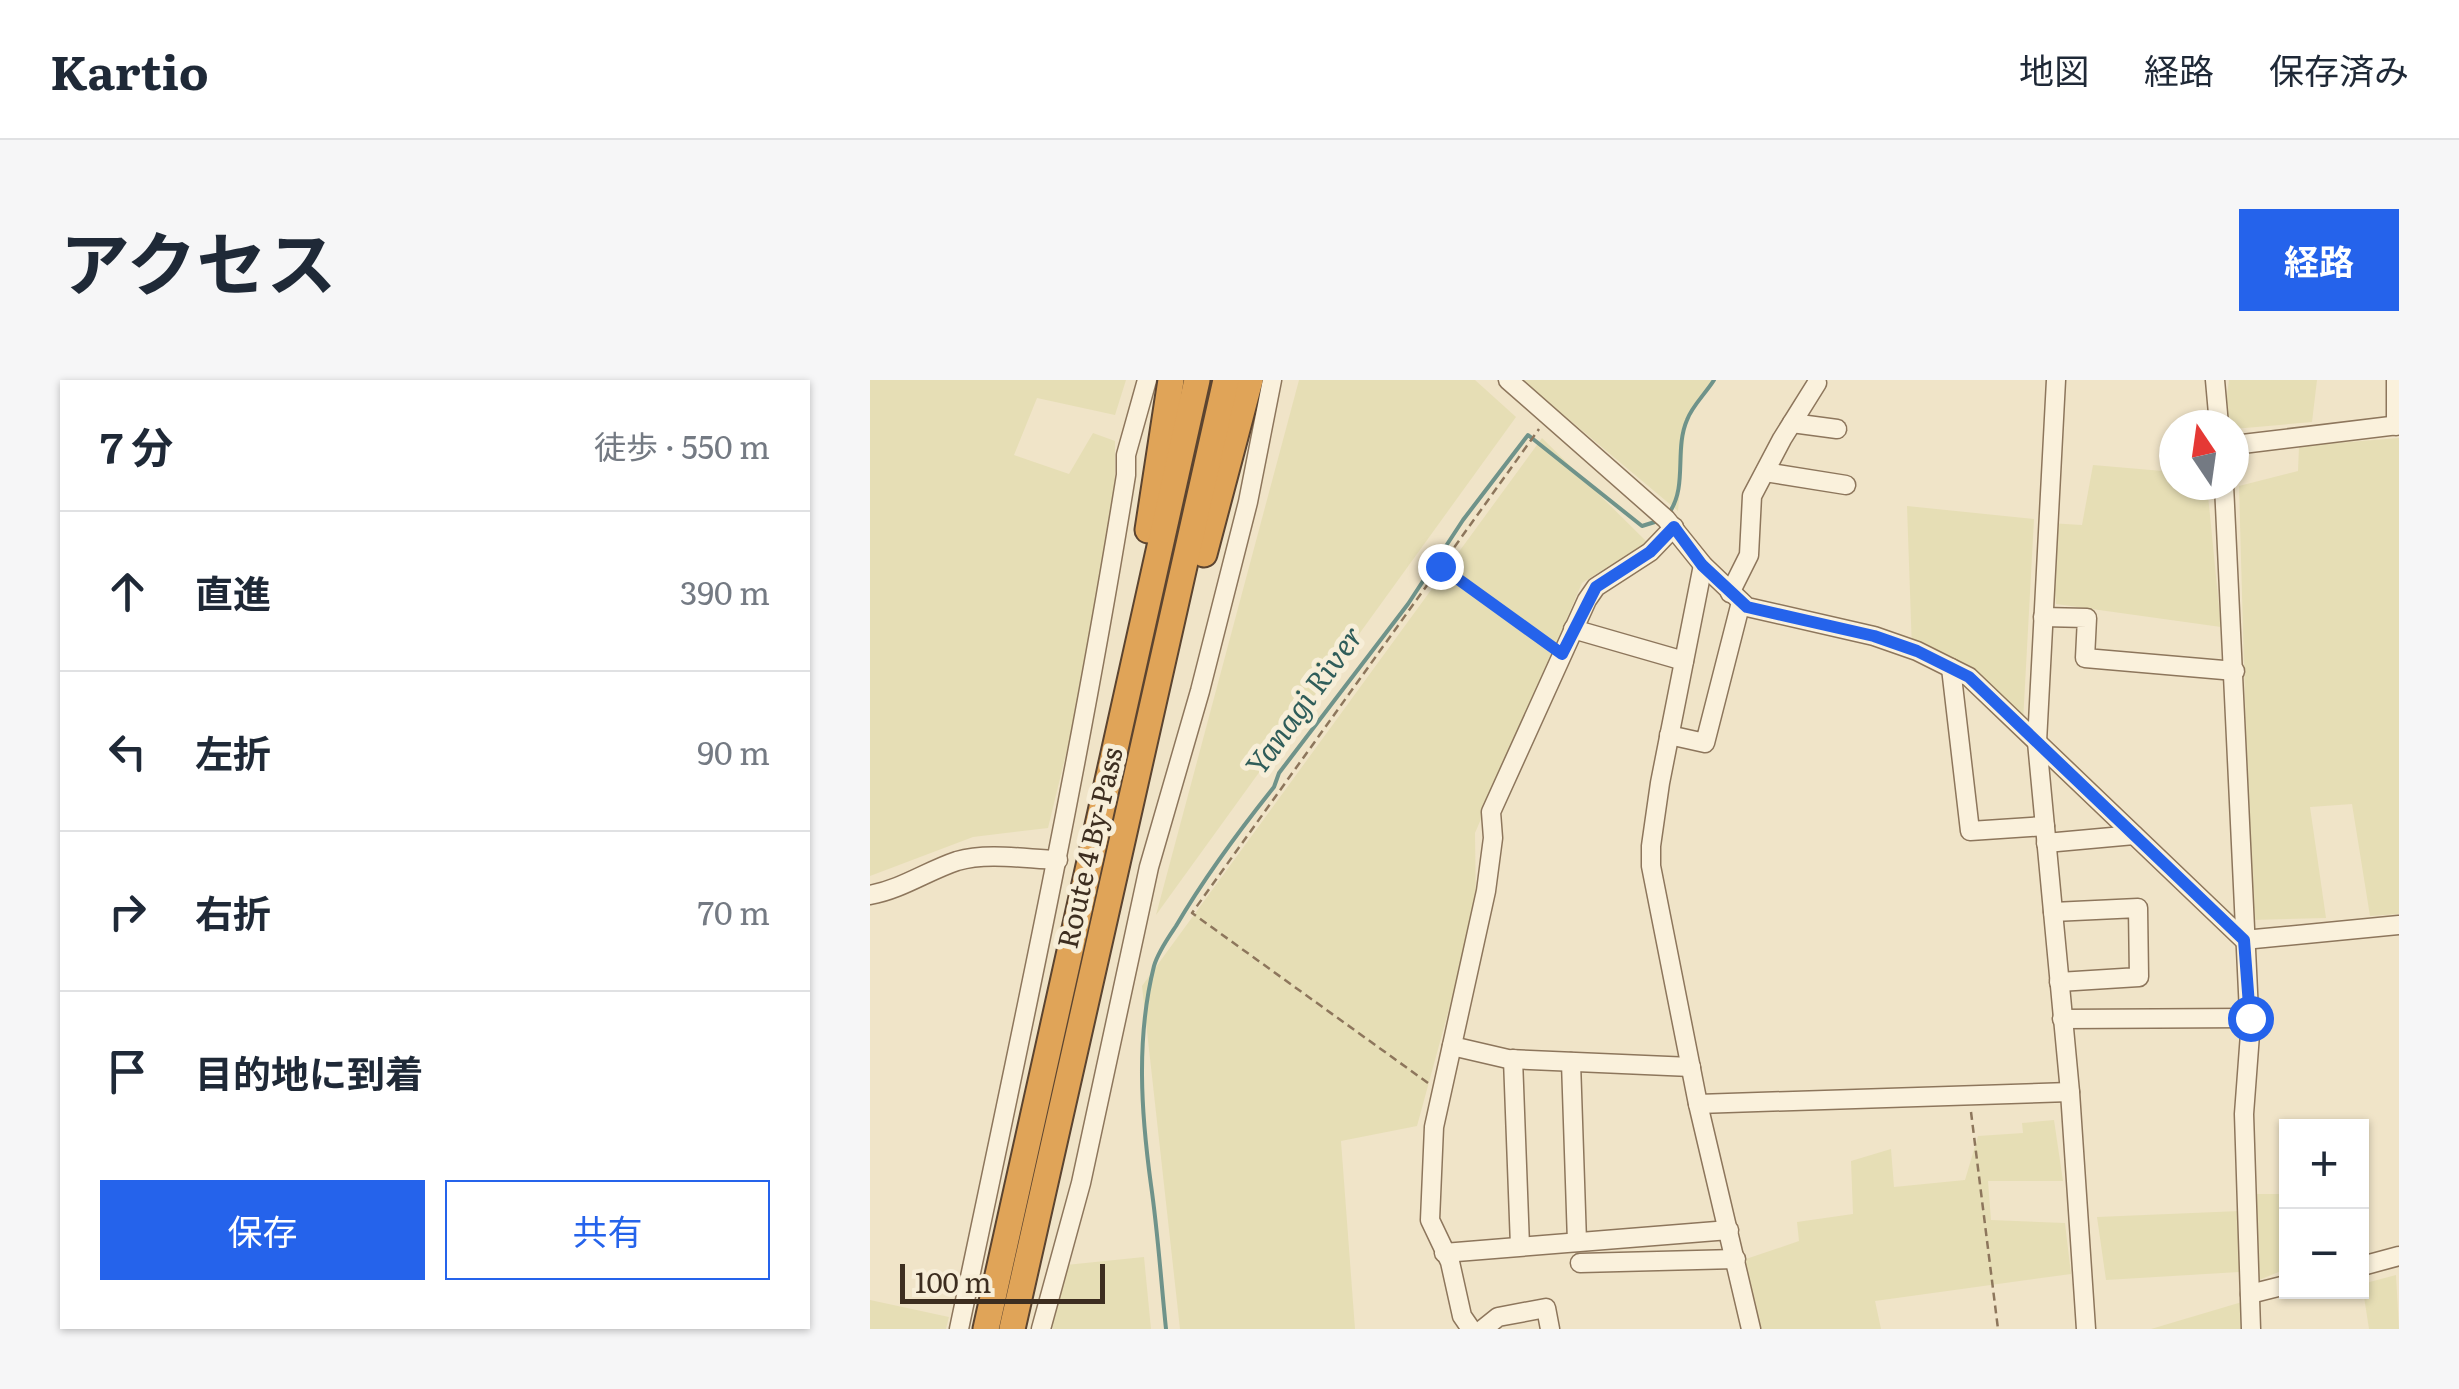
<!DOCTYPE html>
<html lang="ja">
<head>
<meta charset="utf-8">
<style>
	:root { --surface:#fff; --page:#f6f6f7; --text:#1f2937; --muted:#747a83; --line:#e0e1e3; --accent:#2563eb }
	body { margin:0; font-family:Literata,"Noto Sans JP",serif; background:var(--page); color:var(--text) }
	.controls { position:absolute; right:30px; bottom:30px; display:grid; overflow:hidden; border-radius:0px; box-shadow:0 2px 8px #0004 }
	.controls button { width:90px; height:90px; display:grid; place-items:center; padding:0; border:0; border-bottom:2px solid var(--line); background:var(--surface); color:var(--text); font:50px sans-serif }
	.compass { position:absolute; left:1289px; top:30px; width:90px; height:90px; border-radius:50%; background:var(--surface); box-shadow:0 2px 8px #0004; rotate:347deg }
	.scale { position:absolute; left:30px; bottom:25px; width:205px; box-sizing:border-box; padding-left:10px; border:5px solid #3d2e20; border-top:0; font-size:28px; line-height:35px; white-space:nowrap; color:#3d2e20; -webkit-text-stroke:8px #f7eed8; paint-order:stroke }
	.stop { position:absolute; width:30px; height:30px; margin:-22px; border:8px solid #2563eb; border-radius:50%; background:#fff }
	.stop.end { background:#2563eb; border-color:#fff; box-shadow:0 2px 10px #0008 }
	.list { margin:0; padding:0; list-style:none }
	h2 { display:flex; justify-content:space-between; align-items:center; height:130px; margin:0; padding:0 40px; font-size:42px }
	h2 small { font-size:32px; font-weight:400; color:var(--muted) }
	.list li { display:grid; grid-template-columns:65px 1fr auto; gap:30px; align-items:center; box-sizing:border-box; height:160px; padding:0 40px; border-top:2px solid var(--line) }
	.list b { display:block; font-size:38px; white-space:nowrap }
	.list em { font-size:32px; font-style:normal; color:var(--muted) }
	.actions { display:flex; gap:20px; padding:30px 40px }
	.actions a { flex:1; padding:22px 0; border:2px solid var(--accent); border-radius:0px; text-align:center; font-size:35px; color:var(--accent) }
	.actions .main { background:var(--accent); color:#fff }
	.icon { flex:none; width:55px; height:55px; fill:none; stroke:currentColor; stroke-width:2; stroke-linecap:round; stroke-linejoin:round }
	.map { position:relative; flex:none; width:1529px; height:949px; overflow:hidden; border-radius:0px }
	header { display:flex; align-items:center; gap:60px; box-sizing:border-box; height:140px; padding:0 50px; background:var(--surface); border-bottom:2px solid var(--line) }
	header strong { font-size:48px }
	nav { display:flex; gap:55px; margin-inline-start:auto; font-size:35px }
	.intro { display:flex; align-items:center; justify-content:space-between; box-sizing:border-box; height:240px; padding:0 60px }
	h1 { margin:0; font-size:70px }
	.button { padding:25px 45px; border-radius:0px; background:var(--accent); color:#fff; font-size:35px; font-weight:700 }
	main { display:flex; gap:60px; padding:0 60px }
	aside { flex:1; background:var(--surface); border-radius:0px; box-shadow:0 2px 8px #0004 }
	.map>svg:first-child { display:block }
	.farmland { fill:#e6deb5 }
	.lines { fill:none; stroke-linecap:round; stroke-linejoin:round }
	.stream { stroke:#6f938a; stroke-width:4 }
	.minor-casing { stroke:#8d765c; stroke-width:21 }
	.highway-casing { stroke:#5b4430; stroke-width:29 }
	.path { stroke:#8d765c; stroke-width:2.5; stroke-dasharray:8 5; stroke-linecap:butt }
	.minor { stroke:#faf1dc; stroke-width:18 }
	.highway { stroke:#e0a458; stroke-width:25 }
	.route { stroke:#2563eb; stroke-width:12 }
	.labels { text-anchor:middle; stroke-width:10; stroke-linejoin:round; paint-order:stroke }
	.street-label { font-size:28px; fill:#3d2e20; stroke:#f7eed8 }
	.water-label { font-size:30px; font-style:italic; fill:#2f5d5a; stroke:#f7eed8 }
</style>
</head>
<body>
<header>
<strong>Kartio</strong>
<nav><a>地図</a><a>経路</a><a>保存済み</a></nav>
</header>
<div class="intro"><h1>アクセス</h1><a class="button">経路</a></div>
<main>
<aside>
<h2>7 分<small>徒歩 · 550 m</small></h2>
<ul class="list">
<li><svg class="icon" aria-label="ahead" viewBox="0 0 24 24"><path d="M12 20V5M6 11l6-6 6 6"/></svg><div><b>直進</b></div><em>390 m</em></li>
<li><svg class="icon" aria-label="left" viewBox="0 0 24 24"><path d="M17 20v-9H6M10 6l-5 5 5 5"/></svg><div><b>左折</b></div><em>90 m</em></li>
<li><svg class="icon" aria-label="right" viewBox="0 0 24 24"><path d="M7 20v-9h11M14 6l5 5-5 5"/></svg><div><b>右折</b></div><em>70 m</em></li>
<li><svg class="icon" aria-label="arrive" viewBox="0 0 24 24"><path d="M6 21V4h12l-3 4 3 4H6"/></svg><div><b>目的地に到着</b></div></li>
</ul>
<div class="actions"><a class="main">保存</a><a>共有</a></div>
</aside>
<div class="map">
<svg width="1529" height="949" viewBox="0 0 1529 949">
	<rect width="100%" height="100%" fill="#f0e4c8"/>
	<g class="farmland">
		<path d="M0,0h256l-11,35 -78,-17 -23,57 55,19 24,-41 22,8v69l-24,141 -43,177 -75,9 -103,39z"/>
		<path d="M429,0h176l41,37 -360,498z"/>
		<path d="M652,0h190l-26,40 -8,91z"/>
		<path d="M1359,0h88l-5,42 -78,7v-4h-11z"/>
		<path d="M672,58l105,104 -65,41 -107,250 1,77 -59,216 -76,15 14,188h-175l-38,-343z"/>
		<path d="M1529,58v476l-29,2 -18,-112 -42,3 16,111 -75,2 -12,-434 59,-15 1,-25z"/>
		<path d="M1223,85l81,7v13h33l14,142 -165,-23 -7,-81 33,2z"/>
		<path d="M1037,126l127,13 -11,203 -111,-72z"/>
		<path d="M1184,740l9,61h-75l3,39 74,3 6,51 -196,27 6,28h-120l-18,-69 56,-19 -2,-19 56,-8 -2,-53 40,-12 3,38 71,-7 13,-44 45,-3 -1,-10z"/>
		<path d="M1372,814h44v75l-32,13 -15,-10 -133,8 -9,-63 143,-6z"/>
		<path d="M274,877l7,72h-98l-2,-7 15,-57z"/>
		<path d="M1526,895l3,54h-30l-7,-45z"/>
		<path d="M0,920l79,17 -3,12h-76z"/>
		<path d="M1372,922l14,27h-105z"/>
	</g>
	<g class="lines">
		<g class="stream">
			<path d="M799,133c19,-27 5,-63 18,-93 5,-14 19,-27 27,-40"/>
			<path d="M296,949c-5,-48 -8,-96 -15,-144 -10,-73 -15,-147 3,-219 4,-14 14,-28 22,-40 30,-51 62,-94 98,-139l5,-14 129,-169 55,-84 65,-85 114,91 16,-5"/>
		</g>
		<g class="minor-casing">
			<g id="minor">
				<path d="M638,0l158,139 37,46 44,42 127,29 43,15 52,26 275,263 155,-15"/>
				<path d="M1186,0l-19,362 33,350 16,237"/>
				<path d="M1345,0l4,45"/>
				<path d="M1526,0v46"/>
				<path d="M922,43l45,6"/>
				<path d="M1364,65l165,-20"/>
				<path d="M895,92l81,13"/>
				<path d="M1354,105l26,549 -6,80 7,215"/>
				<path d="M833,185l-43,218 -9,63v20l47,238 53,225"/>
				<path d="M860,213l19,-38 3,-59 30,-57 35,-56"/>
				<path d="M1173,237l44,1 -2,40 150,13"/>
				<path d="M703,249l111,32"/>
				<path d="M1081,288l19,163 75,-5"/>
				<path d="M799,355l36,8 36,-141"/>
				<path d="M1176,463l88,-8"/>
				<path d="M0,515c32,-6 57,-24 87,-34 31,-9 69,-2 101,-1"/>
				<path d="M1183,532l85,-4 1,69 -80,5"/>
				<path d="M1192,639l187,-1"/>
				<path d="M582,666l56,13 183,8"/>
				<path d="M643,679l7,187"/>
				<path d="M701,682l6,180"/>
				<path d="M828,724l372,-12"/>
				<path d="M574,873l285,-23"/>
				<path d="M710,883l156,-4"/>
				<path d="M1492,886l37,-10"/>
				<path d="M1380,914l36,-9"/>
				<path d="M89,949c60,-284 121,-567 167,-854v-20l21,-75"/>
				<path d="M171,949l40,-146 68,-316 51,-176 48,-189 24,-122"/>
				<path d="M601,949l-9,-13 -12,-54 -20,-42 4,-93 52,-236 7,-53 -2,-26 96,-212 9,-13 54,-35 24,-25"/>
				<path d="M613,949l15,-12 48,-9 4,21"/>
			</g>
		</g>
		<g class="highway-casing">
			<g id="highway">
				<path d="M278,150l23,-150"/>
				<path d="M334,174l46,-174"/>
				<path d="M116,949l211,-949"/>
				<path d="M142,949l214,-949"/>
			</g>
		</g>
		<g class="path">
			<path d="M572,187l107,77"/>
			<path d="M558,703l-236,-170 347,-484"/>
			<path d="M1101,732l27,217"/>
		</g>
		<use href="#minor" class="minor"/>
		<use href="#highway" class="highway"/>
	</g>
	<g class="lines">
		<path class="route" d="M570,186l122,88 34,-67 54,-35 24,-25 28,38 45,42 127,29 43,15 52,26 275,263 6,78"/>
	</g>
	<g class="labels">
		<g class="street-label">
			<text transform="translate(220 468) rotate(-77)" y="10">Route 4 By-Pass</text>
		</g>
		<g class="water-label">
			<text transform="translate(435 321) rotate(-54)" y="10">Yanagi River</text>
		</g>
	</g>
</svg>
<div class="controls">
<button>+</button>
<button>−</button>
</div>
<svg class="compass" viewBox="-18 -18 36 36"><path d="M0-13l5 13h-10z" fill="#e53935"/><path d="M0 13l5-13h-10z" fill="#747a83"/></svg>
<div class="scale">100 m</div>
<div class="stop" style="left:1380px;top:638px"></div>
<div class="stop end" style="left:570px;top:186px"></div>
</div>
</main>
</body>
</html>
